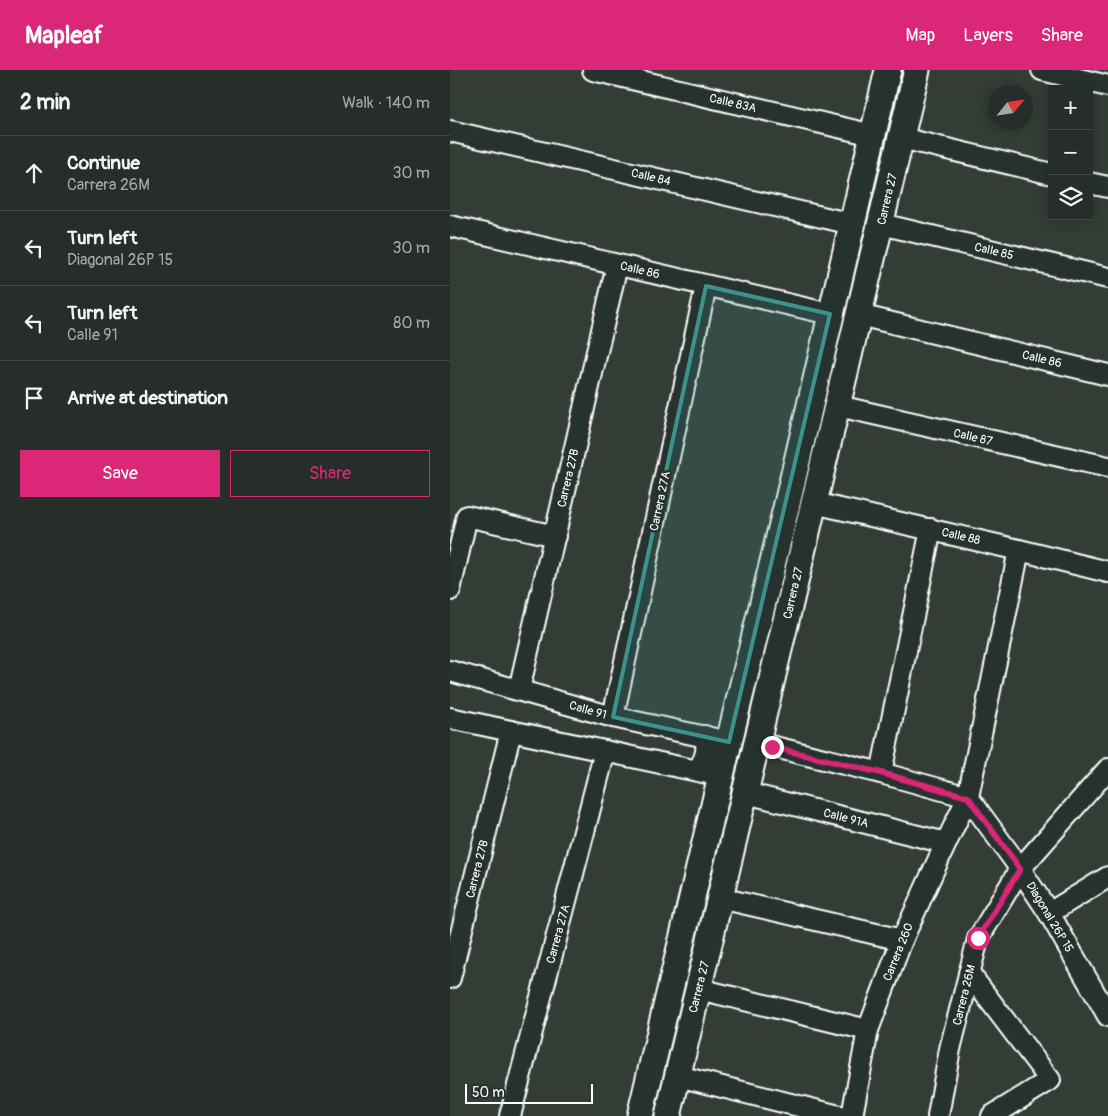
<!DOCTYPE html>
<html lang="en">
<head>
<meta charset="utf-8">
<style>
	:root { --surface:#272d28; --page:#333934; --text:#f1f3f6; --muted:#a4a8a8; --line:#434945; --accent:#db2777 }
	body { margin:0; font-family:Pangolin,sans-serif; background:var(--page); color:var(--text) }
	.controls { position:absolute; right:15px; top:15px; display:grid; overflow:hidden; border-radius:0px; box-shadow:0 2px 12px #0003 }
	.controls button { width:45px; height:45px; display:grid; place-items:center; padding:0; border:0; border-bottom:1px solid var(--line); background:var(--surface); color:var(--text); font:25px sans-serif }
	.compass { position:absolute; left:538px; top:15px; width:45px; height:45px; border-radius:50%; background:var(--surface); box-shadow:0 2px 12px #0003; rotate:60deg }
	.scale { position:absolute; left:15px; bottom:12px; width:128px; box-sizing:border-box; padding-left:5px; border:2px solid #fff; border-top:0; font-size:14px; line-height:18px; white-space:nowrap; color:#fff; -webkit-text-stroke:4px #26332d; paint-order:stroke }
	.stop { position:absolute; width:15px; height:15px; margin:-11px; border:4px solid #db2777; border-radius:50%; background:#fff }
	.stop.end { background:#db2777; border-color:#fff; box-shadow:0 1px 5px #0008 }
	.list { margin:0; padding:0; list-style:none }
	h2 { display:flex; justify-content:space-between; align-items:center; height:65px; margin:0; padding:0 20px; font-size:21px }
	h2 small { font-size:16px; font-weight:400; color:var(--muted) }
	.list li { display:grid; grid-template-columns:32px 1fr auto; gap:15px; align-items:center; box-sizing:border-box; height:75px; padding:0 20px; border-top:1px solid var(--line) }
	.list b { display:block; font-size:19px; white-space:nowrap }
	.list p { margin:0; font-size:16px; white-space:nowrap; color:var(--muted) }
	.list em { font-size:16px; font-style:normal; color:var(--muted) }
	.actions { display:flex; gap:10px; padding:15px 20px }
	.actions a { flex:1; padding:11px 0; border:1px solid var(--accent); border-radius:0px; text-align:center; font-size:18px; color:var(--accent) }
	.actions .main { background:var(--accent); color:#fff }
	.icon { flex:none; width:28px; height:28px; fill:none; stroke:currentColor; stroke-width:2; stroke-linecap:round; stroke-linejoin:round }
	.map { position:relative; flex:none; width:658px; height:1046px; overflow:hidden }
	header { display:flex; align-items:center; gap:30px; box-sizing:border-box; height:70px; padding:0 25px; background:var(--accent); color:#fff }
	header strong { font-size:24px }
	nav { display:flex; gap:28px; margin-inline-start:auto; font-size:18px }
	main { display:flex }
	aside { flex:1; background:var(--surface) }
	.map>svg:first-child { display:block }
	.lines { fill:none; stroke-linecap:round; stroke-linejoin:round }
	.minor-casing { stroke:#fff; stroke-width:24 }
	.major-casing { stroke:#fff; stroke-width:29 }
	.minor { stroke:#26332d; stroke-width:20 }
	.major { stroke:#26332d; stroke-width:25 }
	.route { stroke:#db2777; stroke-width:6 }
	.marked { fill:#3f918b; fill-opacity:0.2; stroke:#3f918b; stroke-width:4; stroke-linejoin:round }
	.labels { text-anchor:middle; stroke-width:5; stroke-linejoin:round; paint-order:stroke }
	.street-label { font-size:12px; fill:#fff; stroke:#26332d }
</style>
</head>
<body>
<header>
<strong>Mapleaf</strong>
<nav><a>Map</a><a>Layers</a><a>Share</a></nav>
</header>
<main>
<aside>
<h2>2 min<small>Walk · 140 m</small></h2>
<ul class="list">
<li><svg class="icon" aria-label="ahead" viewBox="0 0 24 24"><path d="M12 20V5M6 11l6-6 6 6"/></svg><div><b>Continue</b><p>Carrera 26M</p></div><em>30 m</em></li>
<li><svg class="icon" aria-label="left" viewBox="0 0 24 24"><path d="M17 20v-9H6M10 6l-5 5 5 5"/></svg><div><b>Turn left</b><p>Diagonal 26P 15</p></div><em>30 m</em></li>
<li><svg class="icon" aria-label="left" viewBox="0 0 24 24"><path d="M17 20v-9H6M10 6l-5 5 5 5"/></svg><div><b>Turn left</b><p>Calle 91</p></div><em>80 m</em></li>
<li><svg class="icon" aria-label="arrive" viewBox="0 0 24 24"><path d="M6 21V4h12l-3 4 3 4H6"/></svg><div><b>Arrive at destination</b></div></li>
</ul>
<div class="actions"><a class="main">Save</a><a>Share</a></div>
</aside>
<div class="map">
<svg width="658" height="1046" viewBox="0 0 658 1046">
	<rect width="100%" height="100%" fill="#343c36"/>
	<filter id="ink" filterUnits="userSpaceOnUse"><feTurbulence type="fractalNoise" baseFrequency=".02" numOctaves="2"/><feDisplacementMap in="SourceGraphic" scale="10" xChannelSelector="R" yChannelSelector="G"/><feConvolveMatrix kernelMatrix="1 2 1 2 8 2 1 2 1" color-interpolation-filters="sRGB"/></filter>
	<g filter="url(#ink)">
		<g class="lines">
			<g class="minor-casing">
				<g id="minor">
					<path d="M143,0l280,65"/>
					<path d="M592,0l66,16"/>
					<path d="M0,61l402,93"/>
					<path d="M451,68l151,36"/>
					<path d="M639,113l19,4"/>
					<path d="M431,154l227,54"/>
					<path d="M0,156l380,88"/>
					<path d="M409,245l249,60"/>
					<path d="M388,336l270,61"/>
					<path d="M364,433l205,47 89,22"/>
					<path d="M0,520l17,-74 88,20"/>
					<path d="M0,601l163,46 116,25"/>
					<path d="M69,620l98,-425"/>
					<path d="M163,647l93,-431"/>
					<path d="M0,648l271,58"/>
					<path d="M308,673l123,30 87,24"/>
					<path d="M247,700c9,-11 11,-20 8,-34"/>
					<path d="M431,703l50,-244"/>
					<path d="M296,723l200,50"/>
					<path d="M518,727l46,63 35,53 59,103"/>
					<path d="M270,828l182,42"/>
					<path d="M599,843l59,-36"/>
					<path d="M519,903l81,107 -58,36"/>
					<path d="M0,908l61,-247"/>
					<path d="M249,919l169,41"/>
					<path d="M228,1006l161,40"/>
					<path d="M60,1046l95,-365"/>
					<path d="M402,1046l16,-86 34,-90 44,-97 22,-46 51,-247"/>
					<path d="M488,1046l12,-67 28,-110 42,-70 88,-100"/>
				</g>
			</g>
			<g class="major-casing">
				<g id="major">
					<path d="M190,1046l94,-395 53,-217 101,-434"/>
					<path d="M218,1046l249,-1046"/>
				</g>
			</g>
			<use href="#minor" class="minor"/>
			<use href="#major" class="major"/>
		</g>
	</g>
	<g class="lines" filter="url(#ink)">
		<path class="route" d="M322,677l109,26 87,24 52,72 -42,69"/>
	</g>
	<path class="marked" d="M256,216l124,28 -101,428 -116,-25z"/>
	<g class="labels">
		<g class="street-label">
			<text transform="translate(283 33) rotate(13)" y="4">Calle 83A</text>
			<text transform="translate(201 107) rotate(13)" y="4">Calle 84</text>
			<text transform="translate(437 129) rotate(-77)" y="4">Carrera 27</text>
			<text transform="translate(544 181) rotate(13)" y="4">Calle 85</text>
			<text transform="translate(190 200) rotate(13)" y="4">Calle 86</text>
			<text transform="translate(592 289) rotate(13)" y="4">Calle 86</text>
			<text transform="translate(523 367) rotate(13)" y="4">Calle 87</text>
			<text transform="translate(118 408) rotate(-77)" y="4">Carrera 27B</text>
			<text transform="translate(210 431) rotate(-78)" y="4">Carrera 27A</text>
			<text transform="translate(511 466) rotate(13)" y="4">Calle 88</text>
			<text transform="translate(343 523) rotate(-77)" y="4">Carrera 27</text>
			<text transform="translate(138 640) rotate(16)" y="4">Calle 91</text>
			<text transform="translate(396 748) rotate(14)" y="4">Calle 91A</text>
			<text transform="translate(27 799) rotate(-76)" y="4">Carrera 27B</text>
			<text transform="translate(600 847) rotate(59)" y="4">Diagonal 26P 15</text>
			<text transform="translate(108 864) rotate(-75)" y="4">Carrera 27A</text>
			<text transform="translate(448 882) rotate(-68)" y="4">Carrera 26O</text>
			<text transform="translate(249 917) rotate(-76)" y="4">Carrera 27</text>
			<text transform="translate(514 925) rotate(-76)" y="4">Carrera 26M</text>
		</g>
	</g>
</svg>
<div class="controls">
<button>+</button>
<button>−</button>
<button><svg class="icon" aria-label="layers" viewBox="0 0 24 24"><path d="M12 4l9 5-9 5-9-5zM3 14l9 5 9-5"/></svg></button>
</div>
<svg class="compass" viewBox="-18 -18 36 36"><path d="M0-13l5 13h-10z" fill="#e53935"/><path d="M0 13l5-13h-10z" fill="#a4a8a8"/></svg>
<div class="scale">50 m</div>
<div class="stop" style="left:528px;top:868px"></div>
<div class="stop end" style="left:322px;top:677px"></div>
</div>
</main>
</body>
</html>
